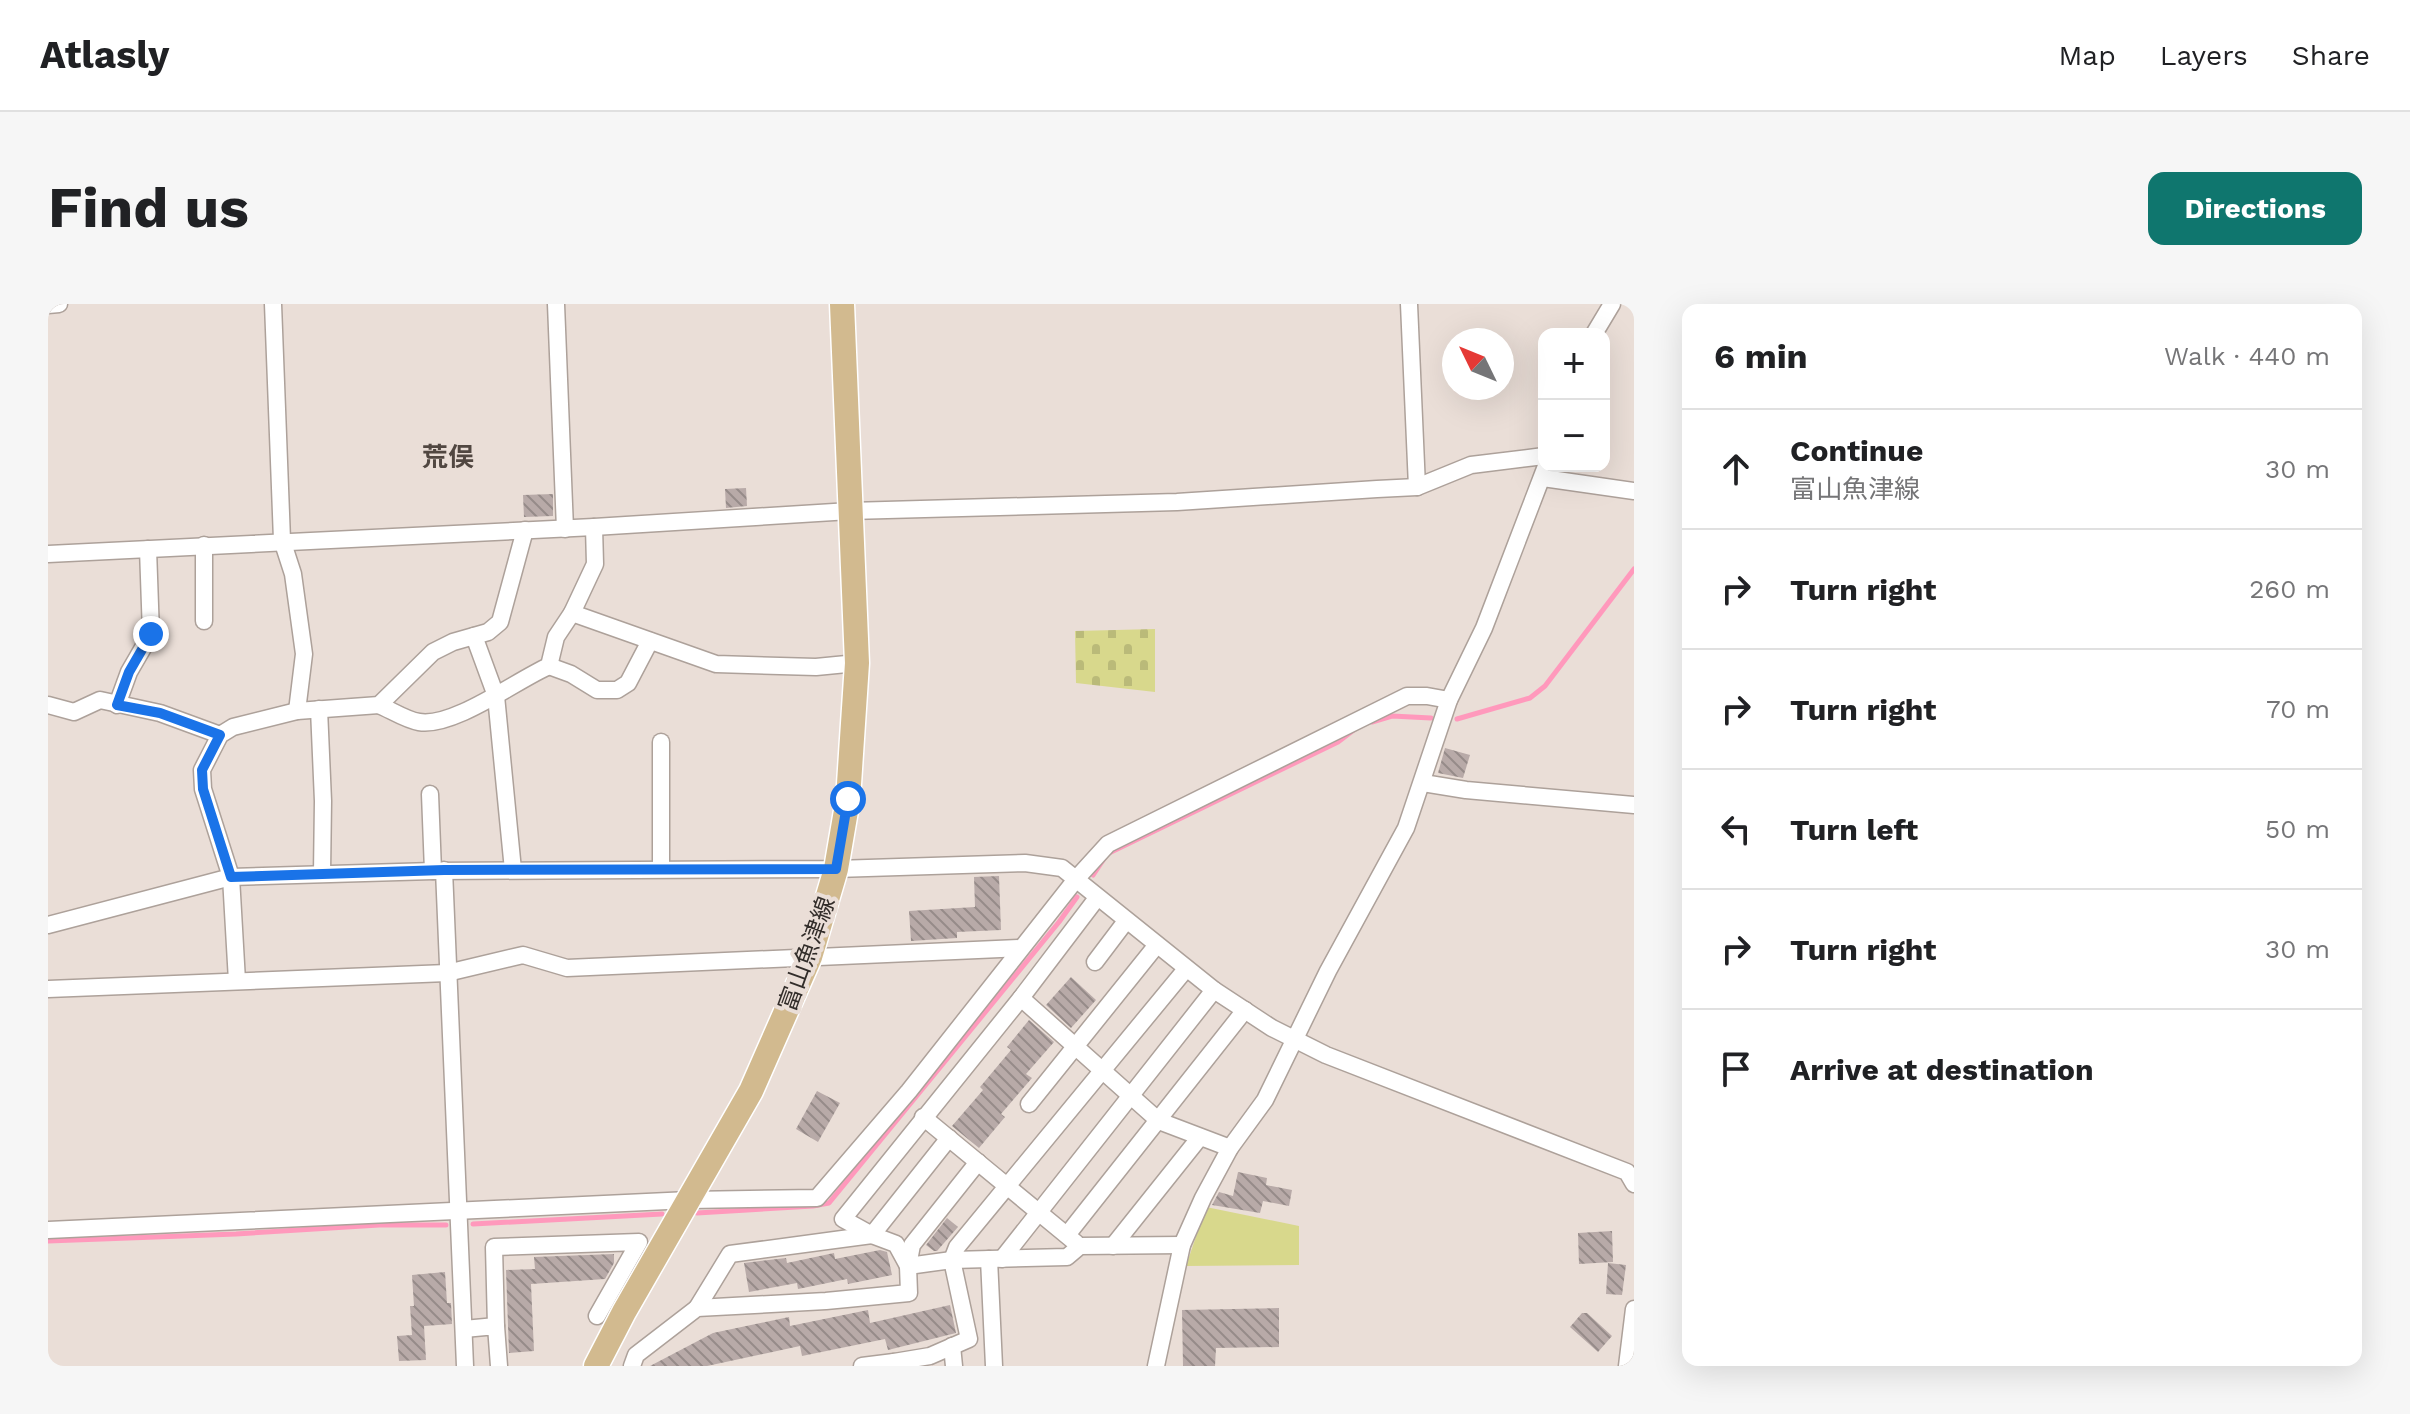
<!DOCTYPE html>
<html lang="en">
<head>
<meta charset="utf-8">
<style>
	:root { --surface:#fff; --page:#f6f6f6; --text:#202124; --muted:#757577; --line:#e0e0e0; --accent:#0f766e }
	body { margin:0; font-family:"Work Sans","Noto Sans JP",sans-serif; background:var(--page); color:var(--text) }
	.controls { position:absolute; right:24px; top:24px; display:grid; overflow:hidden; border-radius:16px; box-shadow:0 8px 32px #0002 }
	.controls button { width:72px; height:72px; display:grid; place-items:center; padding:0; border:0; border-bottom:2px solid var(--line); background:var(--surface); color:var(--text); font:40px sans-serif }
	.compass { position:absolute; left:1394px; top:24px; width:72px; height:72px; border-radius:50%; background:var(--surface); box-shadow:0 8px 32px #0002; rotate:313deg }
	.stop { position:absolute; width:24px; height:24px; margin:-18px; border:6px solid #1a73e8; border-radius:50%; background:#fff }
	.stop.end { background:#1a73e8; border-color:#fff; box-shadow:0 2px 8px #0008 }
	.list { margin:0; padding:0; list-style:none }
	h2 { display:flex; justify-content:space-between; align-items:center; height:104px; margin:0; padding:0 32px; font-size:34px }
	h2 small { font-size:26px; font-weight:400; color:var(--muted) }
	.list li { display:grid; grid-template-columns:52px 1fr auto; gap:24px; align-items:center; box-sizing:border-box; height:120px; padding:0 32px; border-top:2px solid var(--line) }
	.list b { display:block; font-size:30px; white-space:nowrap }
	.list p { margin:0; font-size:26px; white-space:nowrap; color:var(--muted) }
	.list em { font-size:26px; font-style:normal; color:var(--muted) }
	.icon { flex:none; width:44px; height:44px; fill:none; stroke:currentColor; stroke-width:2; stroke-linecap:round; stroke-linejoin:round }
	.map { position:relative; flex:none; width:1586px; height:1062px; overflow:hidden; border-radius:16px }
	header { display:flex; align-items:center; gap:48px; box-sizing:border-box; height:112px; padding:0 40px; background:var(--surface); border-bottom:2px solid var(--line) }
	header strong { font-size:38px }
	nav { display:flex; gap:44px; margin-inline-start:auto; font-size:28px }
	.intro { display:flex; align-items:center; justify-content:space-between; box-sizing:border-box; height:192px; padding:0 48px }
	h1 { margin:0; font-size:56px }
	.button { padding:20px 36px; border-radius:16px; background:var(--accent); color:#fff; font-size:28px; font-weight:700 }
	main { display:flex; gap:48px; padding:0 48px }
	aside { flex:1; background:var(--surface); border-radius:16px; box-shadow:0 8px 32px #0002 }
	.map>svg:first-child { display:block }
	.green { fill:#d8d88c }
	.cemetery { fill:url(#cemetery-stones) }
	.lines { fill:none; stroke-linecap:round; stroke-linejoin:round }
	.stream { stroke:#ff99bc; stroke-width:5 }
	.building { fill:url(#building-back-hatch) }
	.minor-casing { stroke:#ada19a; stroke-width:19 }
	.primary-casing { stroke:#fff; stroke-width:27 }
	.minor { stroke:#fff; stroke-width:16 }
	.primary { stroke:#d2ba8f; stroke-width:24 }
	.route { stroke:#1a73e8; stroke-width:10 }
	.labels { text-anchor:middle; stroke-width:8; stroke-linejoin:round; paint-order:stroke }
	.street-label { font-size:24px; fill:#322d2a; stroke:#eaded7 }
	.neighbourhood-label { font-size:26px; font-weight:bold; fill:#514741; stroke:#eaded7 }
</style>
</head>
<body>
<header>
<strong>Atlasly</strong>
<nav><a>Map</a><a>Layers</a><a>Share</a></nav>
</header>
<div class="intro"><h1>Find us</h1><a class="button">Directions</a></div>
<main>
<div class="map">
<svg width="1586" height="1062" viewBox="0 0 1586 1062">
	<defs>
		<pattern id="cemetery-stones" width="16" height="16" patternUnits="userSpaceOnUse" patternTransform="scale(2)"><rect width="16" height="16" fill="#d8d88c"/><path d="M2 7V4a2 2 0 0 1 4 0v3zM10 15v-3a2 2 0 0 1 4 0v3z" fill="#baba79"/></pattern>
		<pattern id="building-back-hatch" width="6" height="6" patternUnits="userSpaceOnUse" patternTransform="scale(2)"><rect width="6" height="6" fill="#b8aaa8"/><path d="M-1 5l2 2M0 0l6 6M5-1l2 2" fill="none" stroke="#968b89"/></pattern>
	</defs>
	<rect width="100%" height="100%" fill="#eaded7"/>
	<path class="green" d="M1158,903l93,19v39l-113,1z"/>
	<path class="cemetery" d="M1107,325v63l-79,-9 -1,-52z"/>
	<g class="lines">
		<g class="stream">
			<path d="M1409,415l73,-21 15,-12 89,-117"/>
			<path d="M1324,418l20,-6 39,2"/>
			<path d="M1045,571l14,-21 231,-112 17,-13"/>
			<path d="M649,909l116,-7 16,-3 230,-281 18,-25"/>
			<path d="M425,920l189,-10"/>
			<path d="M0,937l188,-7 143,-9h67"/>
		</g>
	</g>
	<g class="building">
		<path d="M698,184l1,18 -21,2 -1,-19z"/>
		<path d="M505,190v22l-29,1 -1,-22z"/>
		<path d="M1397,444l25,7 -7,23 -25,-5z"/>
		<path d="M951,572l2,54 -44,2v6l-46,3 -2,-30 66,-4 -1,-30z"/>
		<path d="M1023,673l25,23 -25,28 -25,-23z"/>
		<path d="M981,716l25,22 -28,32 6,4 -31,36 4,3 -26,31 -27,-22 31,-36 -3,-3 31,-37 -4,-3z"/>
		<path d="M769,787l23,12 -22,39 -22,-13z"/>
		<path d="M1190,868l29,6 -1,7 26,5 -3,16 -26,-5 -3,12 -48,-8 7,-13 14,4z"/>
		<path d="M899,914l11,9 -21,24h-3l-8,-6z"/>
		<path d="M1564,927l1,31 -34,2 -1,-31z"/>
		<path d="M832,946l7,2 5,23 -44,9 -1,-5 -49,10 -1,-6 -48,9 -5,-29 42,-5 1,5 47,-10 1,6z"/>
		<path d="M566,950v9l-9,16 -74,5 3,67 -25,2 -3,-83 29,-1 -1,-12z"/>
		<path d="M1560,959l18,2 -4,30 -16,-1z"/>
		<path d="M397,968l2,31h4l1,21 -28,2 2,34 -27,1 -2,-25 15,-1 -2,-29h4l-2,-31z"/>
		<path d="M902,1001l6,28 -68,17 -3,-11 -83,17 -2,-10 -93,20h-57l63,-33 76,-16 1,9 78,-16 2,13z"/>
		<path d="M1231,1004v39l-63,1 -1,18h-32l-1,-56z"/>
		<path d="M1534,1009h5l25,23 -14,16 -28,-25z"/>
	</g>
	<g class="lines">
		<g class="minor-casing">
			<g id="minor">
				<path d="M225,0l9,236 11,34 11,80 -7,57"/>
				<path d="M508,0l9,225"/>
				<path d="M1361,0l8,183"/>
				<path d="M0,1l11,-1"/>
				<path d="M1546,30l18,-30"/>
				<path d="M1495,174l91,13"/>
				<path d="M156,241v76"/>
				<path d="M0,250l546,-27 256,-16 327,-9 200,-13 40,-2 54,-22 73,-9"/>
				<path d="M524,309l144,51 100,3 41,-4"/>
				<path d="M426,332l22,60 17,174"/>
				<path d="M501,362l22,8 26,16h20l11,-7 22,-42"/>
				<path d="M0,401l26,7 26,-12 60,13 60,22"/>
				<path d="M69,401l12,-33 22,-38 -3,-85"/>
				<path d="M331,401c12,5 27,15 40,17 34,6 98,-42 130,-56l7,-29 16,-24 23,-49 -1,-37"/>
				<path d="M271,405l4,92 -1,72"/>
				<path d="M613,438v126"/>
				<path d="M1375,479l43,7 168,15"/>
				<path d="M382,490l3,77"/>
				<path d="M396,566l21,496"/>
				<path d="M0,621l183,-48 202,-6 403,-2 189,-6 37,5 152,122 58,38 54,27 301,117 7,12"/>
				<path d="M1047,658l31,-41"/>
				<path d="M189,677l-6,-104 -28,-88 -1,-19 18,-35 13,-8 64,-16 82,-6 54,-53 20,-10 35,-10 12,-10 25,-92"/>
				<path d="M0,685l399,-16 76,-18 44,13 454,-20"/>
				<path d="M973,694l138,123 71,27"/>
				<path d="M981,800l127,-158"/>
				<path d="M875,813l153,126"/>
				<path d="M0,926l641,-30 128,-2 92,-107 168,-213 31,-34 299,-148h20l22,4"/>
				<path d="M1019,931l178,-225"/>
				<path d="M1065,942l87,-109"/>
				<path d="M941,955l5,107"/>
				<path d="M954,955l212,-269"/>
				<path d="M860,962l-12,-22 -24,-9 -29,-16 178,-221 76,-100"/>
				<path d="M860,962l44,-6 115,-3 13,-11 102,-1"/>
				<path d="M649,1004l33,-54 142,-19 77,-97"/>
				<path d="M448,1022l-2,-79 145,-5 -42,74"/>
				<path d="M416,1025l32,-3 3,40"/>
				<path d="M904,1042l2,20"/>
				<path d="M584,1062l4,-11 61,-47 129,-7 83,-8 -1,-27 4,-21 66,-83"/>
				<path d="M814,1062l32,-4"/>
				<path d="M846,1062v-4l36,-6 39,-17 -17,-79 5,-13 229,-278"/>
				<path d="M1108,1062l26,-121 21,-47 27,-50 35,-48 63,-129 78,-143 43,-128 35,-72 62,-162"/>
				<path d="M1579,1062l7,-57"/>
			</g>
		</g>
		<g class="primary-casing">
			<path id="primary" d="M548,1062l28,-54 127,-221 59,-134 26,-88 12,-70 9,-136 -15,-359"/>
		</g>
		<use href="#minor" class="minor"/>
		<use href="#primary" class="primary"/>
	</g>
	<g class="lines">
		<path class="route" d="M103,330l-22,38 -12,33 43,8 60,22 -18,35 1,19 28,88 213,-7 392,-1 12,-70"/>
	</g>
	<g class="labels">
		<g class="street-label">
			<text transform="translate(759 650) rotate(-70)" y="8">富山魚津線</text>
		</g>
		<g class="neighbourhood-label">
			<text x="400" y="162">荒俣</text>
		</g>
	</g>
</svg>
<div class="controls">
<button>+</button>
<button>−</button>
</div>
<svg class="compass" viewBox="-18 -18 36 36"><path d="M0-13l5 13h-10z" fill="#e53935"/><path d="M0 13l5-13h-10z" fill="#757577"/></svg>
<div class="stop" style="left:800px;top:495px"></div>
<div class="stop end" style="left:103px;top:330px"></div>
</div>
<aside>
<h2>6 min<small>Walk · 440 m</small></h2>
<ul class="list">
<li><svg class="icon" aria-label="ahead" viewBox="0 0 24 24"><path d="M12 20V5M6 11l6-6 6 6"/></svg><div><b>Continue</b><p>富山魚津線</p></div><em>30 m</em></li>
<li><svg class="icon" aria-label="right" viewBox="0 0 24 24"><path d="M7 20v-9h11M14 6l5 5-5 5"/></svg><div><b>Turn right</b></div><em>260 m</em></li>
<li><svg class="icon" aria-label="right" viewBox="0 0 24 24"><path d="M7 20v-9h11M14 6l5 5-5 5"/></svg><div><b>Turn right</b></div><em>70 m</em></li>
<li><svg class="icon" aria-label="left" viewBox="0 0 24 24"><path d="M17 20v-9H6M10 6l-5 5 5 5"/></svg><div><b>Turn left</b></div><em>50 m</em></li>
<li><svg class="icon" aria-label="right" viewBox="0 0 24 24"><path d="M7 20v-9h11M14 6l5 5-5 5"/></svg><div><b>Turn right</b></div><em>30 m</em></li>
<li><svg class="icon" aria-label="arrive" viewBox="0 0 24 24"><path d="M6 21V4h12l-3 4 3 4H6"/></svg><div><b>Arrive at destination</b></div></li>
</ul>
</aside>
</main>
</body>
</html>
